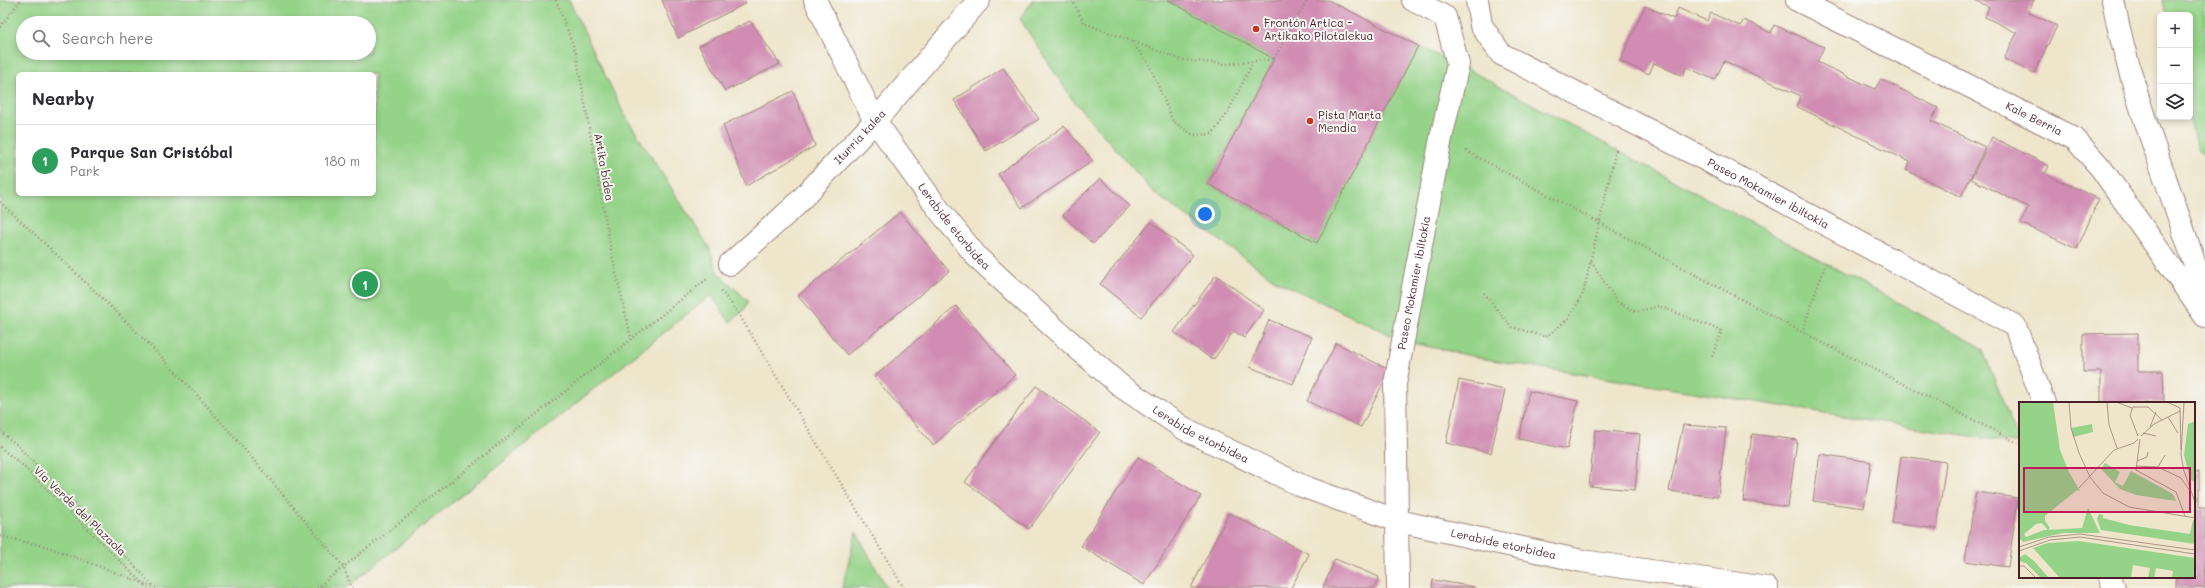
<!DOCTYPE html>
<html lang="en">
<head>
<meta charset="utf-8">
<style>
	:root { --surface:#fff; --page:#f7f7f7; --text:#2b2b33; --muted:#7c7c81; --line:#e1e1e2; --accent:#c8321e }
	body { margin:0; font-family:Mali,sans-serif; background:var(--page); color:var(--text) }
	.controls { position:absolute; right:12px; top:12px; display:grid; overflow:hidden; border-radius:6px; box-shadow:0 2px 6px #0003 }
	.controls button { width:36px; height:36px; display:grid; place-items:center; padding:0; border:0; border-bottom:1px solid var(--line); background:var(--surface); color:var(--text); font:20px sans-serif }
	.you { position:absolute; left:1205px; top:214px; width:14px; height:14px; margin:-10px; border:3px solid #fff; border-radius:50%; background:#1a73e8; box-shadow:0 0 0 6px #1a73e833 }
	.badge { display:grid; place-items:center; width:26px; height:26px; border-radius:50%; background:var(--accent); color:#fff; font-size:13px; font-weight:700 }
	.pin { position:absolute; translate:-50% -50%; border:2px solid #fff; box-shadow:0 1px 4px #0006 }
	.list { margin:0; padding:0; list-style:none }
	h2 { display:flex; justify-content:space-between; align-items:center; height:52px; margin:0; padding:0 16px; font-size:17px }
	h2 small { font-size:13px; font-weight:400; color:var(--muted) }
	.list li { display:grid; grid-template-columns:26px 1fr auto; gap:12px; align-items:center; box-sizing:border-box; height:72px; padding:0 16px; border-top:1px solid var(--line) }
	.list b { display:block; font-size:15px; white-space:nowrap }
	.list p { margin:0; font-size:13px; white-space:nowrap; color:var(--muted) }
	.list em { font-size:13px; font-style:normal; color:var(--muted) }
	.icon { flex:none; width:22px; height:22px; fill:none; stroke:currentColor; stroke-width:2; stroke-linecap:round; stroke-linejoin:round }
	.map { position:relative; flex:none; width:2205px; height:588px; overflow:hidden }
	.search { position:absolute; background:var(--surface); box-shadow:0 2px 6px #0003; left:16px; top:16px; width:360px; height:44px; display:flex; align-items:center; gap:10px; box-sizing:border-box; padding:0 14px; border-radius:22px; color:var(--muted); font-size:15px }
	.panel { position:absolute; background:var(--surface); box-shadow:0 2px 6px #0003; left:16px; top:72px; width:360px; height:124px; border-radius:6px }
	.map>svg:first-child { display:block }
	.green { fill:#95d389; stroke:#70795a; fill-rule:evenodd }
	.building { fill:#d08cb2 }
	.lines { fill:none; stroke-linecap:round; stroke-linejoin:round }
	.minor-casing { stroke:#9c827a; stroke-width:24 }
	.path { stroke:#9c827a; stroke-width:2.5; stroke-dasharray:1 3; stroke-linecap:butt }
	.minor { stroke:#fff; stroke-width:22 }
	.poi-dot { fill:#c8321e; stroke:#f6f6f2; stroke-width:1.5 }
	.labels { text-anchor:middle; stroke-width:4; stroke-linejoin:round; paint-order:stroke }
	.poi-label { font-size:11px; fill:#4a1f2b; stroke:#f6f6f2; text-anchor:start }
	.street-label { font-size:11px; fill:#4a1f2b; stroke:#f6f6f2 }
	.inset-road { fill:none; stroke:#ac968a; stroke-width:1 }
	.view { fill:#c2185b; fill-opacity:0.15; stroke:#c2185b; stroke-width:2 }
	.inset-edge { fill:none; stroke:#4a1f2b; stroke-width:2 }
</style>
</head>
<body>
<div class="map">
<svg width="2205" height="588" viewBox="0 0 2205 588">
	<rect width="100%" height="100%" fill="#f6f6f2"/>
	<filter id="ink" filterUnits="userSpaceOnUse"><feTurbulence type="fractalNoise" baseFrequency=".025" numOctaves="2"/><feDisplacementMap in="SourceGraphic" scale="8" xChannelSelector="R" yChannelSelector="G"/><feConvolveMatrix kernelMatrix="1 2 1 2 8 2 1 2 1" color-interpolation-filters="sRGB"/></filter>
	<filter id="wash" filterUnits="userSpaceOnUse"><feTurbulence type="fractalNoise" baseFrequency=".012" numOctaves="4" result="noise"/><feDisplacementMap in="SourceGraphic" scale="16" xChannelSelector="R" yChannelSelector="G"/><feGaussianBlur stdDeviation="0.9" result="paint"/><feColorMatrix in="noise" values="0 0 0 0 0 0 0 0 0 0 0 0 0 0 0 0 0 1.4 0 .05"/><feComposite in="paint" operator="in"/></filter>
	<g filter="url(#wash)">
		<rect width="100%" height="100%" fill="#eee5ca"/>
		<g class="green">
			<path d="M0,0h569l55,114 85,133 8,25 31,29 -4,9 -14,12 -19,-27 -365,293h-346zM23,23h346v30h-346zM18,74h356v120h-356z"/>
			<path d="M1033,0h135l106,59 -66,125 108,59 102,-197 40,18 524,284 38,96 -535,-85 -82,-18 -128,-61 -121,-87 -82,-94 -52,-80z"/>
			<path d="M2163,0h42v156l-8,-6 -8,-33 1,-102h-24z"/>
			<path d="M856,532l31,56h-45z"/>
		</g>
		<g id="blocks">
			<g class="building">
				<path d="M662,0h82l2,3 -68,35z"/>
				<path d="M1168,0h160l90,46 -101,197 -109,-59 66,-125z"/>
				<path d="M1975,0h59l-6,12 29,14 -23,47 -30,-14 13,-26 -32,-16 4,-10z"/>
				<path d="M1645,6l29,13 4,-11 29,13 4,-8 29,13 4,-6 27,13 3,-8 50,22 -7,15 58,27 6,-10 57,29 -7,13 54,26 -24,50 -55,-27 4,-8 -114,-56 5,-10 -77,-35 -9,19 -29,-13 -3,9 -29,-13 -5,11 -29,-13z"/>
				<path d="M750,21l30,43 -55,27 -26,-45z"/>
				<path d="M1003,68l36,51 -53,32 -32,-51z"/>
				<path d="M793,91l22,55 -69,40 -23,-61z"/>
				<path d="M1064,126l29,35 -71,47 -24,-34z"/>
				<path d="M1992,137l57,29 -4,8 54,25 -22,50 -56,-26 7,-16 -57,-28z"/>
				<path d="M1100,178l30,28 -37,38 -30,-29z"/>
				<path d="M900,212l49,59 -102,84 -49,-59z"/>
				<path d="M1151,222l42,33 -52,62 -41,-33z"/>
				<path d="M1216,275l48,35 -20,28 -10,-7 -21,29 -39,-28z"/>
				<path d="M956,306l59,69 -82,70 -59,-68z"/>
				<path d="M1269,320l43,17 -19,47 -43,-17z"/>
				<path d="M2138,333v38h25l1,32h-63v-31h-18v-38z"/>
				<path d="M1336,343l54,27 -29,57 -54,-26z"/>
				<path d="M1459,380l46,10 -14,63 -45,-10z"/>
				<path d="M1036,386l64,46 -71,97 -64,-47z"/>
				<path d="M1529,391l49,10 -11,48 -48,-10z"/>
				<path d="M1683,425l43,3 -8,69 -49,-6z"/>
				<path d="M1595,430l45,4 -5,56 -46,-4z"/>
				<path d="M1752,434l45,6 -9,67 -45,-6z"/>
				<path d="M1820,454l51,8 -7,46 -51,-7z"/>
				<path d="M1901,456l45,6 -9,67 -45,-6z"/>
				<path d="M1138,457l63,39 -57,89 -63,-39z"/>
				<path d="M2194,472h5v36h6v80h-29v-11h18z"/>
				<path d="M1976,492l42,6 -10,69 -43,-6z"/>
				<path d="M1229,513l80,41 -18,34h-100z"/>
				<path d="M1335,559l44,18 -5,11h-51z"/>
				<path d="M1433,580l42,7v1h-43z"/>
			</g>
		</g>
	</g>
	<g filter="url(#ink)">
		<use href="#blocks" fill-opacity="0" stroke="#9c827a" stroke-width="1"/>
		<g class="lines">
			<g class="minor-casing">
				<g id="minor">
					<path id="s1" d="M815,0l60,121 64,89 38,47 76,70 69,60 63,42 117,57 96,35 184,40 185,27"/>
					<path id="s2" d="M1477,0l4,25 20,29 207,107 307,165 29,77"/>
					<path id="s3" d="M1797,0l278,139 26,29 104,148"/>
					<path d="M2113,0c19,103 63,198 92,297"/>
					<path id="s4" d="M730,264l65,-58 80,-85 104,-121"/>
					<path d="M2110,577l4,11"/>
					<path id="s5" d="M1398,588l-3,-204 46,-246 17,-74 -13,-47 -32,-17"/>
				</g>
			</g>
			<g class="path">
				<path d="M556,0l20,53 35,198 20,87"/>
				<path d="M1072,0l12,23 98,37 45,4 47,-5 33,-59"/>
				<path d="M0,27l21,-27"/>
				<path d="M1132,42l17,22 24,57 20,14 19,-1 15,-20 26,-52"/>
				<path d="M1466,151l336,181 218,112"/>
				<path d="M0,202c57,53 114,106 168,162 61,64 117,134 175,202l9,22"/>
				<path d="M1591,261l26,41 19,10 23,-6 63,25 -10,26"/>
				<path d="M721,291l16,20 167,277"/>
				<path d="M1484,293l27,34 35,10 22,-18 15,-25 33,-144"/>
				<path d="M1802,332l24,-69"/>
				<path d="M0,431l17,14 136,140"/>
				<path d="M0,447l21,17 127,124"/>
				<path d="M0,536l48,11 108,41"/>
				<path d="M317,588l390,-309"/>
			</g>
			<use href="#minor" class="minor"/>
		</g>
	</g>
	<g class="poi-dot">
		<circle cx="1256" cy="29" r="4"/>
		<circle cx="1310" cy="121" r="4"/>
	</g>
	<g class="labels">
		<g class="poi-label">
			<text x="1264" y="27">Frontón Artica -<tspan x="1264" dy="13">Artikako Pilotalekua</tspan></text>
			<text x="1318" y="119">Pista Marta<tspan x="1318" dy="13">Mendia</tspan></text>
		</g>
		<g class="street-label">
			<text dy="4" stroke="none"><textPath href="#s3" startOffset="265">Kale Berria</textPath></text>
			<text dy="4" stroke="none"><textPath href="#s4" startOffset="182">Iturria kalea</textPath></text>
			<text transform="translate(604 167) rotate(80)" y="4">Artika bidea</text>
			<text dy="4" stroke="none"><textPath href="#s2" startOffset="362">Paseo Mokamier ibiltokia</textPath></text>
			<text dy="4" stroke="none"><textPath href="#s1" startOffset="267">Lerabide etorbidea</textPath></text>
			<text dy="4" stroke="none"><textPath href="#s5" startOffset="307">Paseo Mokamier ibiltokia</textPath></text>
			<text dy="4" stroke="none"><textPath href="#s1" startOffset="592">Lerabide etorbidea</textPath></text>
			<text transform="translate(80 511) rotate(44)" y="4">Vía Verde del Plazaola</text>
			<text dy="4" stroke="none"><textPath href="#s1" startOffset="916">Lerabide etorbidea</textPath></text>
		</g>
	</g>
	<g transform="translate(2019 402)">
		<rect width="176" height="176" fill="#eee5ca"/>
		<path d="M0,0h34l7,48 9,22 11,19 -3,-1 -32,26v5l5,7 -2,2 -6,-7 -6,1 -12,10 2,3 18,-7 38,-2 6,-20 12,25h-37l-40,9 -4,-4zM176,19v62l-5,-4 -6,-24 4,-31zM73,22l1,8 -20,5 -2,-9zM86,61l15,9 -5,10 8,4 8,-15 42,23 3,7 -40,-6 -16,-6 -19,-20zM80,112l4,1v3l26,7 61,9 3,-14 2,1v23l-94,-14 -4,-11zM60,139l116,17v20h-23l1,-7 -17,-3 -2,10h-6l2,-10 -17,-3 -2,13h-71l-27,-30 15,-5zM6,152l9,7 15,17h-8l-15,-15 -7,-2v-3z" fill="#95d389"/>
		<path class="inset-road" d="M50,0l2,26 8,25 11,24 13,16 26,14 66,11M88,0l2,23 8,23M97,0l16,6M148,0l13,6 1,42M165,0l-3,53 3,16 11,31M149,15l10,16M131,25l6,-15M124,31l13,3M119,34l-8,-21 3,-8h15l14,13M122,34l13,-12 26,-13M121,37l-4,31 40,22 9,24M118,59l10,-4 1,-5M117,64l22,1 23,11 9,13M139,65l7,-12M60,86l35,-38 20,-7 4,-4M0,145l30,-10 31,-3 115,16M0,149l31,-11 30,-3 115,17M0,164h5l12,12"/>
		<path class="view" d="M5,66h166v44h-166z"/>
		<rect width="176" height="176" class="inset-edge"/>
	</g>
</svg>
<div class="controls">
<button>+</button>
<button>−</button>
<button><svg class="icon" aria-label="layers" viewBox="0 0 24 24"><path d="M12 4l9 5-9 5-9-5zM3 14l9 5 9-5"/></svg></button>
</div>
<div class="you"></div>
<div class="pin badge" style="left:365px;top:284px;background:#2e9e5b">1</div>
<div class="search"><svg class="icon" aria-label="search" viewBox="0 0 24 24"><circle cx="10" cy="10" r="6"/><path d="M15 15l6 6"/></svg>Search here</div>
<section class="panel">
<h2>Nearby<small></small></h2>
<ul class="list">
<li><span class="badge" style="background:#2e9e5b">1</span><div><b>Parque San Cristóbal</b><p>Park</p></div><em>180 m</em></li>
</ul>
</section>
</div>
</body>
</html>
